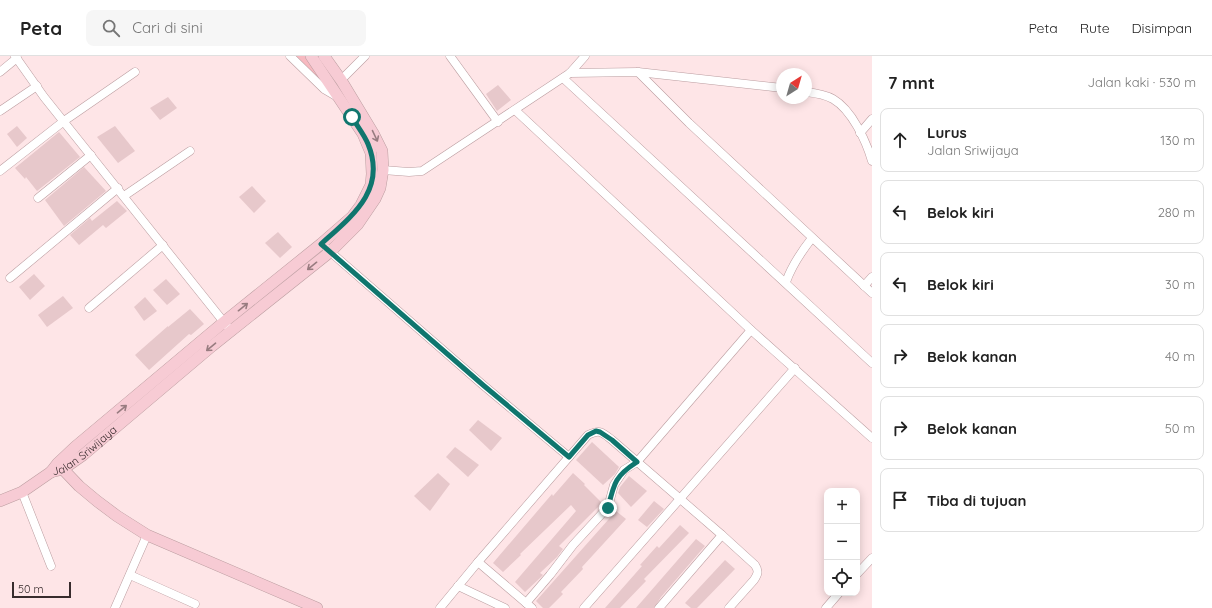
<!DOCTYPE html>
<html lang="id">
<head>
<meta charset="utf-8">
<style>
	:root { --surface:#fff; --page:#f6f6f6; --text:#222; --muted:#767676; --line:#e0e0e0 }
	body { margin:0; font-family:Quicksand,sans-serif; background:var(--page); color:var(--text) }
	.controls { position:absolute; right:12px; bottom:12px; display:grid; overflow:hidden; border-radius:8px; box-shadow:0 2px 10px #0003 }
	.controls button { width:36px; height:36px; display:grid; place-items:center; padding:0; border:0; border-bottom:1px solid var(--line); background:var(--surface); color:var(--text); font:20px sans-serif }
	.compass { position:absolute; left:776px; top:12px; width:36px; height:36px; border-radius:50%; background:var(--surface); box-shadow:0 2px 10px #0003; rotate:37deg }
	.scale { position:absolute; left:12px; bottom:10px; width:59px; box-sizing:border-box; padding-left:4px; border:2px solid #382c2d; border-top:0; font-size:11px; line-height:14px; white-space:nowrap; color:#382c2d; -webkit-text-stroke:3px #fee5e7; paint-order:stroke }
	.stop { position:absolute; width:12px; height:12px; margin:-9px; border:3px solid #0f766e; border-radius:50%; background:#fff }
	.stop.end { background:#0f766e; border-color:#fff; box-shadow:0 1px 4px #0008 }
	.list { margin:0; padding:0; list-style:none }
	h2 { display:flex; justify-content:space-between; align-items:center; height:52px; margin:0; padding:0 16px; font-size:17px }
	h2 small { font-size:13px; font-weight:400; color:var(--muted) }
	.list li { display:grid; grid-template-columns:26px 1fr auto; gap:12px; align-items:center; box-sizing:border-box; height:64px; margin:0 8px 8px; padding:0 8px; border:1px solid var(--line); border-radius:8px }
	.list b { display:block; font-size:15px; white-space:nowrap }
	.list p { margin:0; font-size:13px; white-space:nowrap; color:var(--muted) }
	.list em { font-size:13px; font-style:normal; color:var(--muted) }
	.icon { flex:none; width:22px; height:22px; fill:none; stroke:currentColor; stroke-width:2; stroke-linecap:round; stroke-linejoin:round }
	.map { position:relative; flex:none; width:872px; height:552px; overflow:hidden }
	header { display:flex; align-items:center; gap:24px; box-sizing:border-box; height:56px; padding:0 20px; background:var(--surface); border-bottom:1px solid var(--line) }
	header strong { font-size:19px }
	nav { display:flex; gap:22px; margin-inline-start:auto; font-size:14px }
	.search { width:280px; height:36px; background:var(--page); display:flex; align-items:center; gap:10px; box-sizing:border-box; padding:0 14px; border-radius:8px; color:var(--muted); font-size:15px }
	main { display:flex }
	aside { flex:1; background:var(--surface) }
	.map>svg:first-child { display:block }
	.green { fill:#f7b9c0 }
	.building { fill:#e7c8cb }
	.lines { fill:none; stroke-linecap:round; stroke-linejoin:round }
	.street-casing { stroke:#bb9da0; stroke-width:9 }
	.secondary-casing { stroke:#bb9da0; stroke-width:12 }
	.street { stroke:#fff; stroke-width:8 }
	.secondary { stroke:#f7cbd4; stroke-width:11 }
	.oneway { stroke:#987c80 }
	.route { stroke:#0f766e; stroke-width:5 }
	.labels { text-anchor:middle; stroke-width:3.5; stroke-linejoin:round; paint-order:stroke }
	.street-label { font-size:11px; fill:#382c2d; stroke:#fee5e7 }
</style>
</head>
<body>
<header>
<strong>Peta</strong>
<div class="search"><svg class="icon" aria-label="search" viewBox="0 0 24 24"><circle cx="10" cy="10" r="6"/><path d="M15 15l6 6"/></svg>Cari di sini</div>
<nav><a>Peta</a><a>Rute</a><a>Disimpan</a></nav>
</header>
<main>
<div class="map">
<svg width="872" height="552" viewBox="0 0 872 552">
	<rect width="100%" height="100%" fill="#fee5e7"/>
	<path class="green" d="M291,0h20l28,41z"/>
	<g class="building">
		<path d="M498,29l13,15 -14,11 -11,-17z"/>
		<path d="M168,41l9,11 -17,12 -10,-12z"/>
		<path d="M17,70l10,12 -10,9 -10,-13z"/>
		<path d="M115,70l20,25 -17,12 -21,-26z"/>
		<path d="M59,76l21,25 -43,34 -11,-14 -1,2 -10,-11z"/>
		<path d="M84,111l22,24 -42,35 -19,-26z"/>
		<path d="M252,130l14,15 -12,12 -15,-16z"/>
		<path d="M117,145l10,10 -21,17 -3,-3 -24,20 -9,-10 20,-17 2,3z"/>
		<path d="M278,176l14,15 -12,11 -15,-15z"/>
		<path d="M34,218l11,12 -15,14 -11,-13z"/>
		<path d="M166,223l14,15 -13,11 -14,-15z"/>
		<path d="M63,240l10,12 -26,19 -9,-12z"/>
		<path d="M145,241l12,14 -13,10 -10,-14z"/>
		<path d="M190,253l14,15 -13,11 -2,-1 -40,36 -14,-15 33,-29v1z"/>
		<path d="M478,364l24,18 -11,13 -22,-21z"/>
		<path d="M592,386l27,25 -4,7 -12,11 -27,-25z"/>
		<path d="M455,391l24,18 -11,12 -22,-20z"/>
		<path d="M438,417l12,11 -20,27 -16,-15z"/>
		<path d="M573,417l12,11 -1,1 18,18 -43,43 4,3 -6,8 -17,16 3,2 -3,3 -15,14 -10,-10 61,-71 -5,-6 -51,49 1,1 -18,17 -10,-9 59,-69 1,2z"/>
		<path d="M629,420l18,15 -16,16 -13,-14 2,-6z"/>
		<path d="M654,445l10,8 -17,18 -9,-7z"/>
		<path d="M616,455l10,8 -44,48 1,2 -22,23 2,2 -14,14h-6l-7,-7z"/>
		<path d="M680,469l9,8 -45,46 2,2 -26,27h-15l37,-42 -2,-1 17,-19 2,2z"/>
		<path d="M696,483l9,7 -44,51 -7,11h-18z"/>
		<path d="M725,504l10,9 -38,39h-6l-6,-5z"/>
	</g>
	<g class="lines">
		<g class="street-casing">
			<g id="street">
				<path d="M15,0l29,41 183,229"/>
				<path d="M290,0l34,33 12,7"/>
				<path d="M450,0l48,66"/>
				<path d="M0,16l17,-14"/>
				<path d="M638,16l51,51 183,170"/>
				<path d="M570,17l68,-1 144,16"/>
				<path d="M563,22l309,285"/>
				<path d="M341,24l24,-24"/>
				<path d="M806,36c9,1 18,2 27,7 19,11 33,42 39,62"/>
				<path d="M515,54l236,220 121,108"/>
				<path d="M0,55l37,-25"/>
				<path d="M860,77l12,-14"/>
				<path d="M383,114l26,2 13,-1 148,-98 15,-17"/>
				<path d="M0,115l64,-50 71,-49"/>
				<path d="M124,140l66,-45"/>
				<path d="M38,142l53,-43"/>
				<path d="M327,193l156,136 86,72"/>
				<path d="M10,222l108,-90"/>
				<path d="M786,226c6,-17 15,-30 26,-44"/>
				<path d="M864,230l8,-9"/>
				<path d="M89,252l74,-63"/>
				<path d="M22,436l29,74"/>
				<path d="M722,479l33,30c4,6 3,9 -1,15l-25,28"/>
				<path d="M478,506l54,46"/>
				<path d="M857,518l15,-16"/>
				<path d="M130,519l65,29"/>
				<path d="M458,530l47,22"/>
				<path d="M526,547l24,-28 23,-30 35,-38 6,-22 10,-15 13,-8 114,-132"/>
				<path d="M115,552l32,-73"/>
				<path d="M440,552l38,-46 110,-127c12,-6 14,-3 24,5l110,95 -63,73"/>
				<path d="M584,552l211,-240"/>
				<path d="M826,552l13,-15"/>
			</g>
		</g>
		<g class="secondary-casing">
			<g id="secondary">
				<path d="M58,408l21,22 18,15 20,15 30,19 170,73"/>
				<path d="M51,416l7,-9 17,-16 149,-125 97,-78 31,-27 9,-12 10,-20 1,-11 -1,-21 -8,-19 -52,-78"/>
				<path id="s1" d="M0,445l22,-9 29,-20 12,-3 20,-14 129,-109 118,-94 28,-28 17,-25 5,-11 3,-18 -1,-19 -9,-18 -32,-53 -17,-24"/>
			</g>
		</g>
		<use href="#street" class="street"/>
		<use href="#secondary" class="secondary"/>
	</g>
	<defs><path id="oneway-shaft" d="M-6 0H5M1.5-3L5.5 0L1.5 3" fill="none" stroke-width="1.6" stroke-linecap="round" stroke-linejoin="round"/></defs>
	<g class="oneway">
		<use href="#oneway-shaft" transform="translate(375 80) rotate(65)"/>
		<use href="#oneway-shaft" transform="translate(312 210) rotate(141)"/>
		<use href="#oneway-shaft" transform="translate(243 251) rotate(-39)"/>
		<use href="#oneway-shaft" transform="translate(211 291) rotate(140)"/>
		<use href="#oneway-shaft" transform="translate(122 353) rotate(-40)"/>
	</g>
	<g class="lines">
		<path class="route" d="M352,61c5,9 12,17 16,27 19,46 -16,72 -47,100l162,141 86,72 19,-22 8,-4 4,1 12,8 25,22c-22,14 -23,21 -29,46"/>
	</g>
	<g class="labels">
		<g class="street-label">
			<text dy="4" stroke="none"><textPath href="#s1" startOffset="99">Jalan Sriwijaya</textPath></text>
		</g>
	</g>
</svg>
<div class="controls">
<button>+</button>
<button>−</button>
<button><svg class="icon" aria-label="locate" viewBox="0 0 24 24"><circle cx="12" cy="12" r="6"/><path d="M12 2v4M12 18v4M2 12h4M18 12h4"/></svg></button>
</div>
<svg class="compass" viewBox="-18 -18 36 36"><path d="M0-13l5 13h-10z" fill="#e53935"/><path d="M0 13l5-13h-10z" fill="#767676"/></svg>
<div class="scale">50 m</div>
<div class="stop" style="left:352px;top:61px"></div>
<div class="stop end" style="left:608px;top:452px"></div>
</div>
<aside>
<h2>7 mnt<small>Jalan kaki · 530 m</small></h2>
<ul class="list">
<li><svg class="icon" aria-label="ahead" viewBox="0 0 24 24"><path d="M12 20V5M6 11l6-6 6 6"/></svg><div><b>Lurus</b><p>Jalan Sriwijaya</p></div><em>130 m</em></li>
<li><svg class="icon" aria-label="left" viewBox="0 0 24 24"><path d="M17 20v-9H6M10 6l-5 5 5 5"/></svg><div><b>Belok kiri</b></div><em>280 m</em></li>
<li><svg class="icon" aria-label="left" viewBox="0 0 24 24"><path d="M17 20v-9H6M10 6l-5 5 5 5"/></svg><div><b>Belok kiri</b></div><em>30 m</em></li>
<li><svg class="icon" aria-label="right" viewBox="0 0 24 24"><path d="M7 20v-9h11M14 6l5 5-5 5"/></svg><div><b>Belok kanan</b></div><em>40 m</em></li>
<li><svg class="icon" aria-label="right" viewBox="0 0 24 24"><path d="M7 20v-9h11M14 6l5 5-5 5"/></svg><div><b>Belok kanan</b></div><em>50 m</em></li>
<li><svg class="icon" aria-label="arrive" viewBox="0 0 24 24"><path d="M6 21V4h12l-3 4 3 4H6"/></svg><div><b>Tiba di tujuan</b></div></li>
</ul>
</aside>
</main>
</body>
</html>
